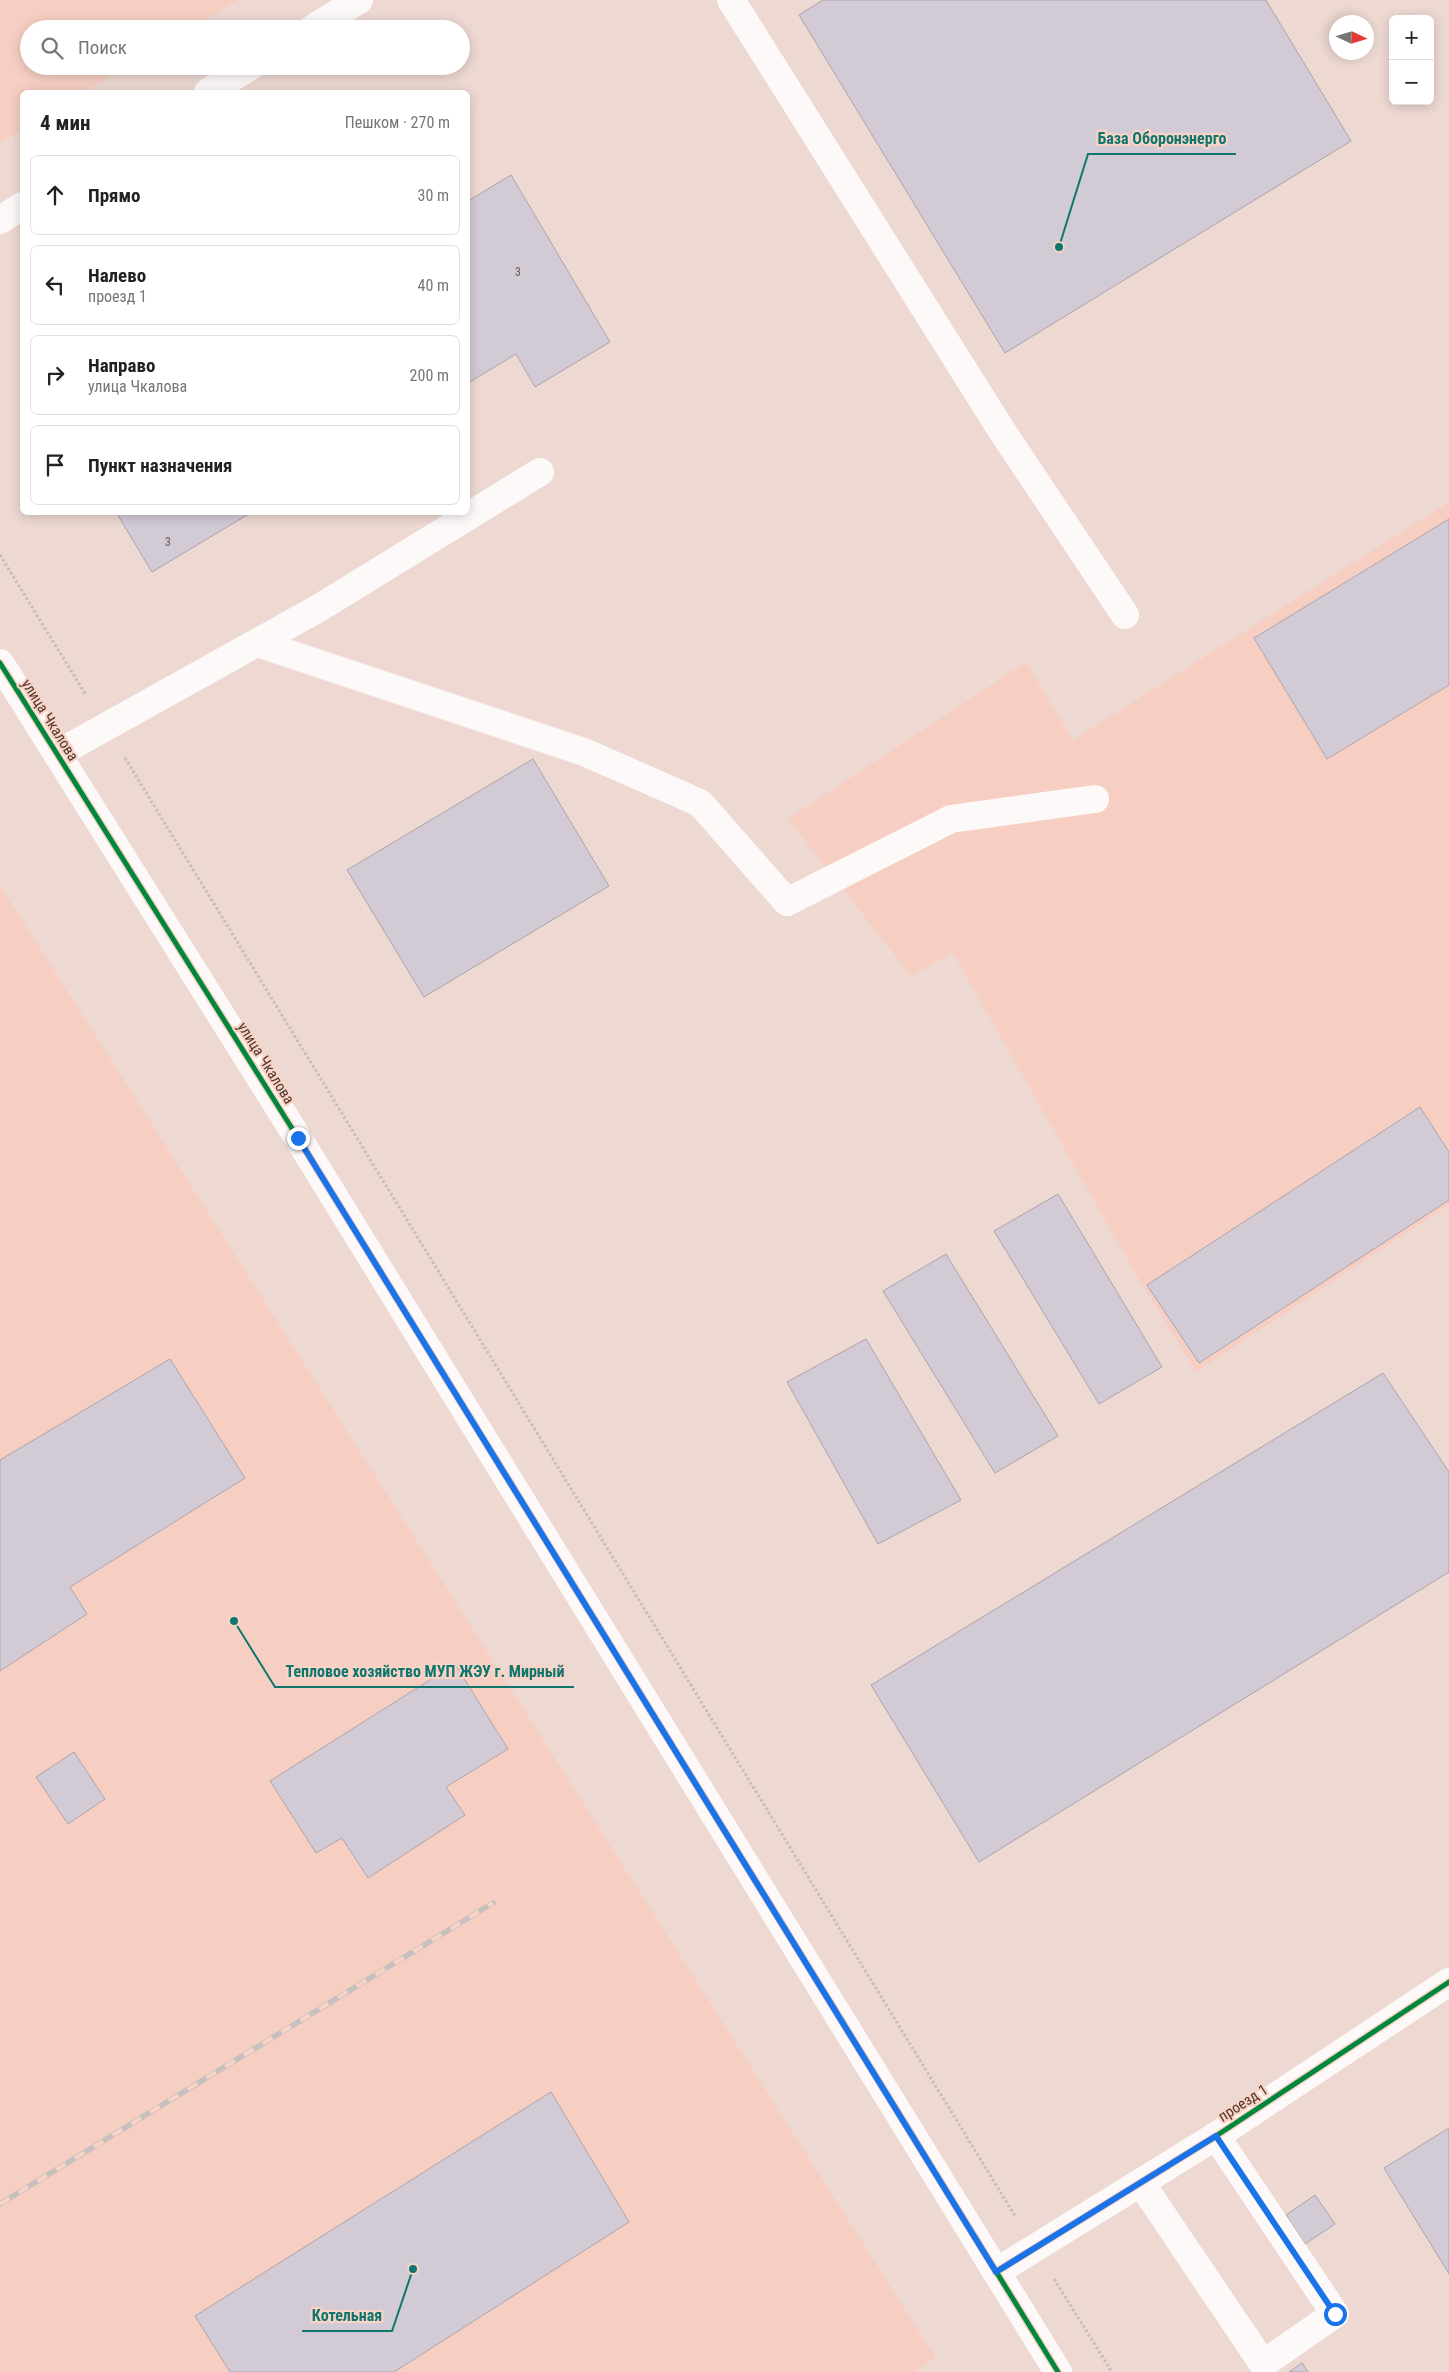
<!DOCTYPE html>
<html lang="ru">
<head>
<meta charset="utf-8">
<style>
	:root { --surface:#fff; --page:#f2f2f2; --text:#222; --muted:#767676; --line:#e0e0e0 }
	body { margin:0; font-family:"Roboto Condensed",sans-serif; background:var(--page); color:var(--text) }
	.controls { position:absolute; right:15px; top:15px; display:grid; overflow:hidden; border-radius:8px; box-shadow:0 2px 12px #0003 }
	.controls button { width:45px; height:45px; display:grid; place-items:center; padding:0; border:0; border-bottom:1px solid var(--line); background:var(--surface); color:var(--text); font:25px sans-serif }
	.compass { position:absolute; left:1329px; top:15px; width:45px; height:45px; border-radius:50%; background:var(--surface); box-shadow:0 2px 12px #0003; rotate:94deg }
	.stop { position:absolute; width:15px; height:15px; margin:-11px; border:4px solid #1a73e8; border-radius:50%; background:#fff }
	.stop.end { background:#1a73e8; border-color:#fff; box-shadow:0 1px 5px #0008 }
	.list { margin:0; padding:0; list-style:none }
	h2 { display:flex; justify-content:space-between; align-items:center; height:65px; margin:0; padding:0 20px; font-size:21px }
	h2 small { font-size:16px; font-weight:400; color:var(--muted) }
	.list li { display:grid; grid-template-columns:32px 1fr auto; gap:15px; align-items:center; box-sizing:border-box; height:80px; margin:0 10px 10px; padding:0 10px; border:1px solid var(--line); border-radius:8px }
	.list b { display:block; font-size:19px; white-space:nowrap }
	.list p { margin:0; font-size:16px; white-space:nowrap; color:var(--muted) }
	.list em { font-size:16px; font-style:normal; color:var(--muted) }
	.icon { flex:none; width:28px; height:28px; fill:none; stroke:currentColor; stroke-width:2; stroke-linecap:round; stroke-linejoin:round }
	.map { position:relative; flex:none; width:1449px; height:2372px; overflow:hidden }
	.search { position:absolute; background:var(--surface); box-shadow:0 2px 12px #0003; left:20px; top:20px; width:450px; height:55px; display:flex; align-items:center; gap:12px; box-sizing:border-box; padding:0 18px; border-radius:28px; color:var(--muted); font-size:19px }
	.panel { position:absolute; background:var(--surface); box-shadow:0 2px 12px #0003; left:20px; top:90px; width:450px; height:425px; border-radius:8px }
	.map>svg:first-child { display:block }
	.built { fill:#f7cfc2 }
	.building { fill:#d2cad5; stroke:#aca3a9 }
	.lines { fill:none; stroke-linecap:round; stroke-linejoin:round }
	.path { stroke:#c5bdba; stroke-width:3; stroke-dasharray:2.5 2.5; stroke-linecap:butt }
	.minor { stroke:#fcf9f8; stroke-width:28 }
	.rail-casing { stroke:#c6c0be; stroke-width:5.5 }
	.rail { stroke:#f9d3c6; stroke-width:4; stroke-dasharray:11; stroke-linecap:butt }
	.cycleway-casing { stroke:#f9d3c6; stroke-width:8 }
	.cycleway { stroke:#00873e; stroke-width:5 }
	.route { stroke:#1a73e8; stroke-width:6 }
	.labels { text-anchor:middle; stroke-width:4.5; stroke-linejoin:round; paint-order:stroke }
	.number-label { font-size:12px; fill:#6e5a56 }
	.street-label { font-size:15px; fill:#4c342c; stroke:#f9d3c6 }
	.leader { fill:none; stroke:#0f766e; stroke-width:2 }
	.callout-dot { fill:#0f766e; stroke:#f9d3c6; stroke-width:2 }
	.callout-label { font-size:16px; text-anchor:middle; font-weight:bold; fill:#0f766e; stroke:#f9d3c6; stroke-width:4.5; stroke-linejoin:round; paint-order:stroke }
</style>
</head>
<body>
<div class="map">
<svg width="1449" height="2372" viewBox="0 0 1449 2372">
	<rect width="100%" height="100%" fill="#edd9d2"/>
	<g class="built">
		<path d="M0,0h238l-48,29h-161v37h98l-43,26h-62v37l-22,14z"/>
		<path d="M1449,502v703l-253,167 -62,-101 -181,-318 -42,23 -123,-157 238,-157 47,78z"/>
		<path d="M0,885l936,1473 -22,14h-914z"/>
	</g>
	<g class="building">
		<path d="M823,0h443l85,141 -346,212 -206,-338z"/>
		<path d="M511,175l99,167 -75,45 -19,-33 -48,29v-182z"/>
		<path d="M116,512h136l-100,60z"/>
		<path d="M1449,519v166l-122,74 -73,-121z"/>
		<path d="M533,759l76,127 -185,111 -77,-127z"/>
		<path d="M1420,1107l29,45v48l-250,163 -52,-78z"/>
		<path d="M1058,1194l104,173 -63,37 -105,-173z"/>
		<path d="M946,1254l112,182 -63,37 -112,-182z"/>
		<path d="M866,1339l95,161 -83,44 -91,-162z"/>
		<path d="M170,1359l75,119 -175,109 17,27 -87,57v-211z"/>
		<path d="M1383,1373l66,99v100l-470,290 -108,-177z"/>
		<path d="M455,1664l53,85 -62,38 19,28 -97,63 -26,-40 -26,15 -46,-72z"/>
		<path d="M74,1752l31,47 -37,25 -32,-47z"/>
		<path d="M551,2092l78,130 -235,150h-164l-35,-56z"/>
		<path d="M1449,2128v146l-65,-106z"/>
		<path d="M1315,2195l20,29 -30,20 -19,-29z"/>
		<path d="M1302,2363l6,9h-19z"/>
	</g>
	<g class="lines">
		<g class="path">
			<path d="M0,555l86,140"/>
			<path d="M125,758l890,1458"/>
			<path d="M1054,2279l58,93"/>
		</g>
		<g class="minor">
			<path d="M731,0l271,431 123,184"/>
			<path d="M312,29l47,-29"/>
			<path d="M208,92l43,-26"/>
			<path d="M0,220l22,-14"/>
			<path d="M257,643l327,109 116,51 87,99 164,-83 144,-20"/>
			<path d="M0,663l298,475 760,1234"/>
			<path d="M57,754l262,-146 221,-136"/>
			<path d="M1141,2183l122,181 72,-50 -119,-178"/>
			<path d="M996,2272l220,-136 233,-154"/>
		</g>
		<g class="rail-casing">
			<path id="rail" d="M0,2204l493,-301"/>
		</g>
		<use href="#rail" class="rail"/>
		<g class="cycleway-casing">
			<g id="cycleway">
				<path d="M0,663l298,475 760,1234"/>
				<path d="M996,2272l220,-136 233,-154"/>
			</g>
		</g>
		<use href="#cycleway" class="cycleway"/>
	</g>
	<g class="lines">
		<path class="route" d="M298,1138l698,1134 220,-136 119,178"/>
	</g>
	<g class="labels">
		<g class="number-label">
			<text x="518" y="276">3</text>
			<text x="168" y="546">3</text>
		</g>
		<g class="street-label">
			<text transform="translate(50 720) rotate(58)" y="5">улица Чкалова</text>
			<text transform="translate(266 1063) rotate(58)" y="5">улица Чкалова</text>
			<text transform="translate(1243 2103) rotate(-33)" y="5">проезд 1</text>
		</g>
	</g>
	<path class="leader" d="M1059 247L1088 154H1236M234 1621L275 1687H574M413 2269L392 2331H302"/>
	<g class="callout-dot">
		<circle cx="1059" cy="247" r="5"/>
		<circle cx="234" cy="1621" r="5"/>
		<circle cx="413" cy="2269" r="5"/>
	</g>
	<g class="callout-label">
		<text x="1162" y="144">База Оборонэнерго</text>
		<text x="425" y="1677">Тепловое хозяйство МУП ЖЭУ г. Мирный</text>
		<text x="347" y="2321">Котельная</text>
	</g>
</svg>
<div class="controls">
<button>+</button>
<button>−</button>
</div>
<svg class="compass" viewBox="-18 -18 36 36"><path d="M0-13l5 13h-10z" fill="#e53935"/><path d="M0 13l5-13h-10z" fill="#767676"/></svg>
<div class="stop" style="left:1335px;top:2314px"></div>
<div class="stop end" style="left:298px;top:1138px"></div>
<div class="search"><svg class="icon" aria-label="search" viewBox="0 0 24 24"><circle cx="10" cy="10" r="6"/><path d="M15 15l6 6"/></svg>Поиск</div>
<section class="panel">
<h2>4 мин<small>Пешком · 270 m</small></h2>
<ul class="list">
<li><svg class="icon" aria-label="ahead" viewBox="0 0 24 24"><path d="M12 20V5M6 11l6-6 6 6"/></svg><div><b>Прямо</b></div><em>30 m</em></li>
<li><svg class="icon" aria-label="left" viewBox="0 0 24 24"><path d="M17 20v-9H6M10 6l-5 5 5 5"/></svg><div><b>Налево</b><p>проезд 1</p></div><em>40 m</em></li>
<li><svg class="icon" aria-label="right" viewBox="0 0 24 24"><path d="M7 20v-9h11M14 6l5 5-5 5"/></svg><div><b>Направо</b><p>улица Чкалова</p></div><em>200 m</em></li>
<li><svg class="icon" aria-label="arrive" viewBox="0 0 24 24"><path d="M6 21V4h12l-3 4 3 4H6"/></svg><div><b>Пункт назначения</b></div></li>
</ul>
</section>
</div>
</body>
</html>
